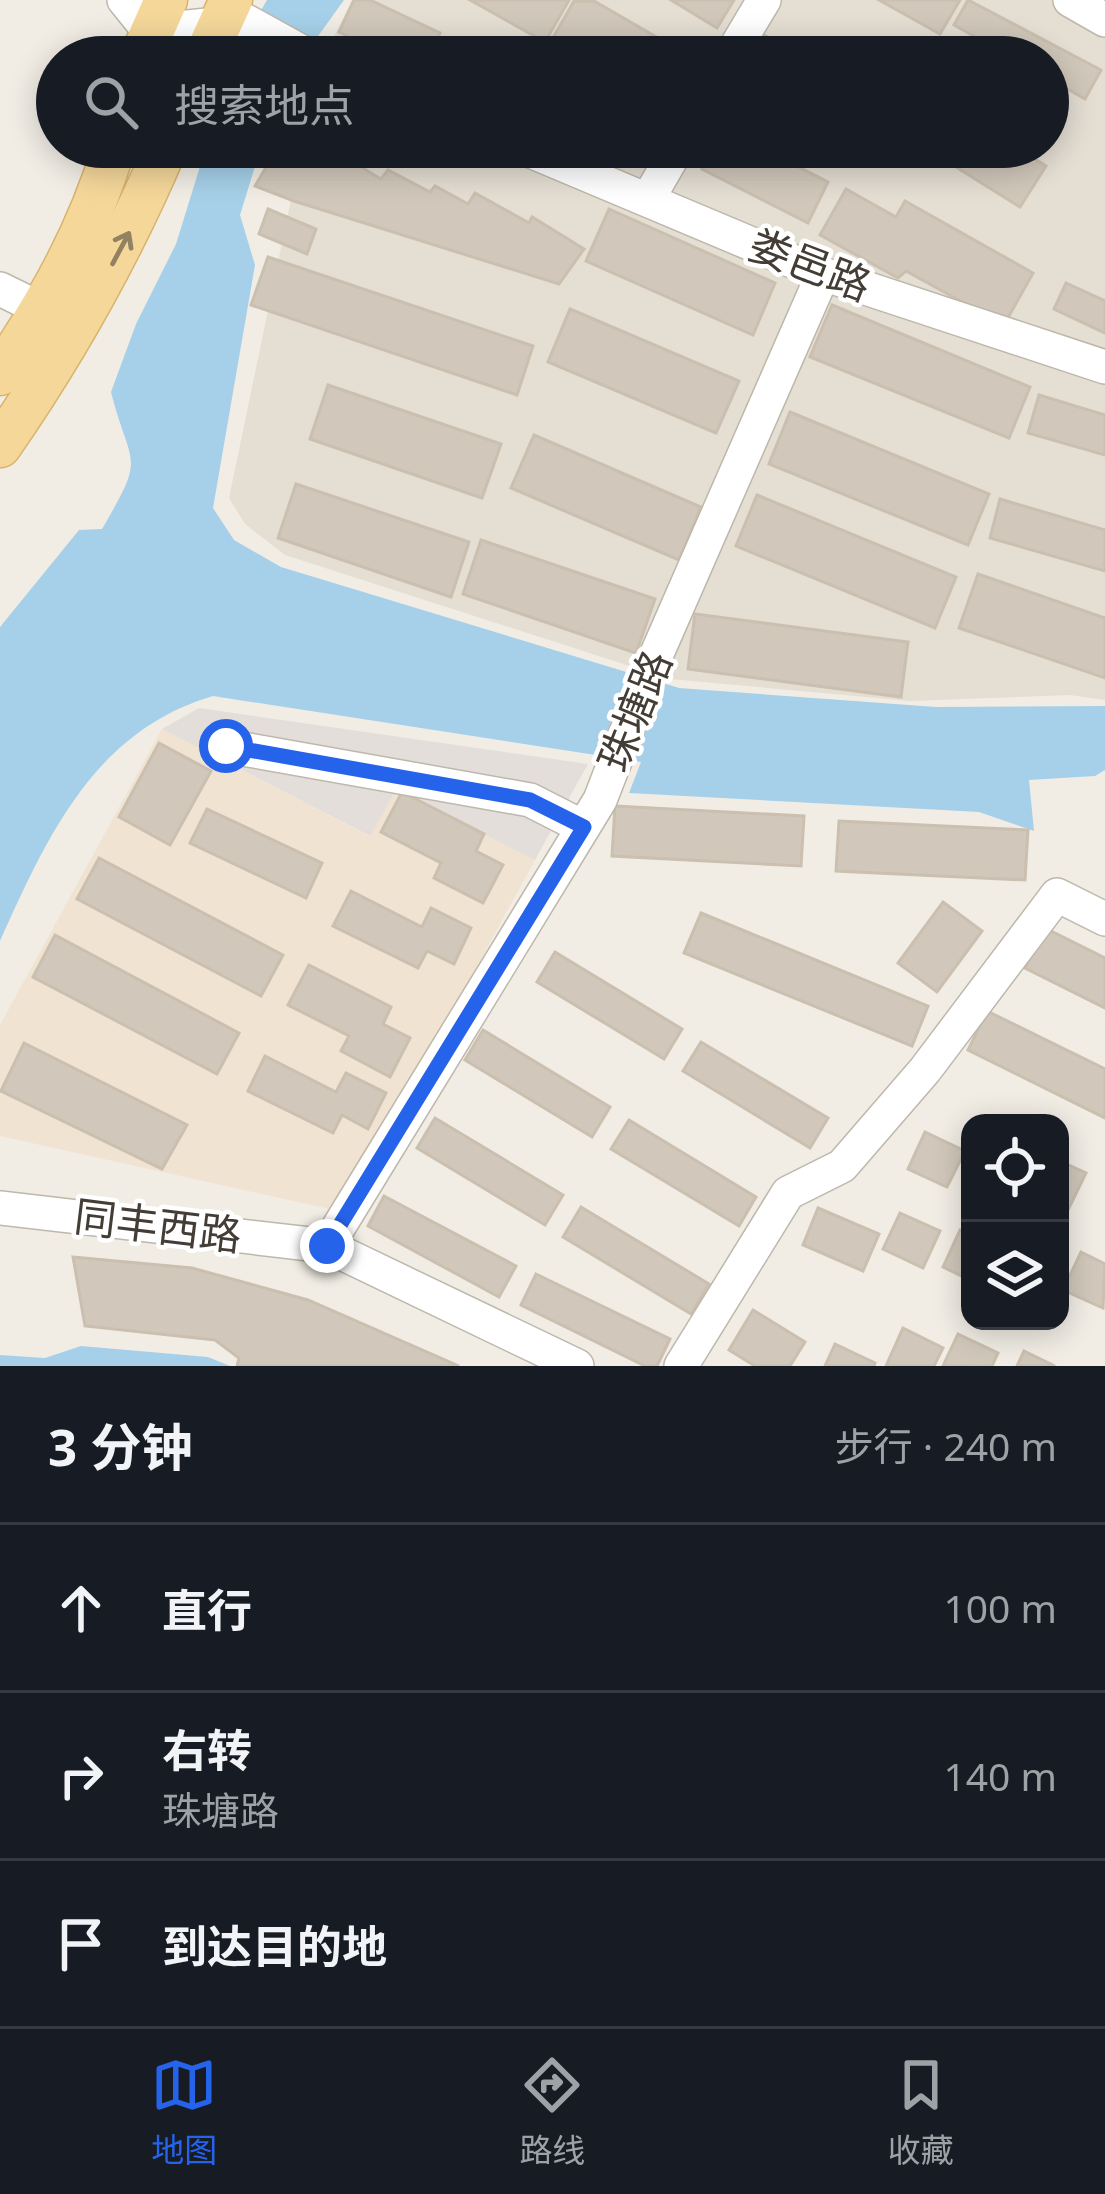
<!DOCTYPE html>
<html lang="zh">
<head>
<meta charset="utf-8">
<style>
	:root { --surface:#171b24; --page:#20242c; --text:#f1f3f6; --muted:#9ea1a6; --line:#363941; --accent:#2563eb }
	body { margin:0; font-family:"Noto Sans","Noto Sans SC",sans-serif; background:var(--page); color:var(--text) }
	.controls { position:absolute; right:36px; bottom:36px; display:grid; overflow:hidden; border-radius:24px; box-shadow:0 6px 30px #0003 }
	.controls button { width:108px; height:108px; display:grid; place-items:center; padding:0; border:0; border-bottom:3px solid var(--line); background:var(--surface); color:var(--text); font:60px sans-serif }
	.stop { position:absolute; width:36px; height:36px; margin:-27px; border:9px solid #2563eb; border-radius:50%; background:#fff }
	.stop.end { background:#2563eb; border-color:#fff; box-shadow:0 3px 12px #0008 }
	.list { margin:0; padding:0; list-style:none }
	h2 { display:flex; justify-content:space-between; align-items:center; height:156px; margin:0; padding:0 48px; font-size:51px }
	h2 small { font-size:39px; font-weight:400; color:var(--muted) }
	.list li { display:grid; grid-template-columns:78px 1fr auto; gap:36px; align-items:center; box-sizing:border-box; height:168px; padding:0 48px; border-top:3px solid var(--line) }
	.list b { display:block; font-size:45px; white-space:nowrap }
	.list p { margin:0; font-size:39px; white-space:nowrap; color:var(--muted) }
	.list em { font-size:39px; font-style:normal; color:var(--muted) }
	.icon { flex:none; width:66px; height:66px; fill:none; stroke:currentColor; stroke-width:2; stroke-linecap:round; stroke-linejoin:round }
	.map { position:relative; flex:none; width:1105px; height:1366px; overflow:hidden }
	.search { position:absolute; background:var(--surface); box-shadow:0 6px 30px #0003; left:36px; right:36px; top:36px; height:132px; display:flex; align-items:center; gap:30px; box-sizing:border-box; padding:0 42px; border-radius:66px; color:var(--muted); font-size:45px }
	.sheet { height:660px; background:var(--surface) }
	nav { display:flex; justify-content:space-around; align-items:center; box-sizing:border-box; height:168px; border-top:3px solid var(--line); background:var(--surface); font-size:33px; color:var(--muted) }
	nav a { display:grid; justify-items:center; gap:6px }
	nav .on { color:var(--accent) }
	.map>svg:first-child { display:block }
	.residential { fill:#e4ded3 }
	.commercial { fill:#f1e3d1 }
	.industrial { fill:#e3deda }
	.water { fill:#a6d0e9 }
	.building { fill:#d1c8bb; stroke:#cbbfaf; stroke-width:3 }
	.lines { fill:none; stroke-linecap:round; stroke-linejoin:round }
	.minor-casing { stroke:#beb7ab; stroke-width:36 }
	.major-casing { stroke:#d8b36b; stroke-width:45 }
	.minor { stroke:#fff; stroke-width:33 }
	.major { stroke:#f5d79a; stroke-width:42 }
	.oneway { stroke:#938262 }
	.route { stroke:#2563eb; stroke-width:15 }
	.labels { text-anchor:middle; stroke-width:9; stroke-linejoin:round; paint-order:stroke }
	.street-label { font-size:42px; fill:#433d35; stroke:#fff }
</style>
</head>
<body>
<div class="map">
<svg width="1105" height="1366" viewBox="0 0 1105 1366">
	<rect width="100%" height="100%" fill="#f1ede5"/>
	<path class="residential" d="M352,0h753v700l-35,-5 -160,6 -240,-22 -385,-124 -40,-31 -16,-26 73,-351h746v-90h-724z"/>
	<path class="commercial" d="M162,729l207,107 26,-46 140,70 -192,352 -343,-76v-111z"/>
	<path class="industrial" d="M199,708l389,56 -53,96 -139,-70 -26,46 -208,-107z"/>
	<g class="water">
		<path d="M267,0h77l-41,57h-69z"/>
		<path d="M206,147h55l-21,68 15,50 -42,243 21,32 47,27 398,121 257,19 169,-1v64l-10,6 -66,4 5,51 -55,-19 -350,-19 12,-31 -428,-66c-119,35 -166,141 -213,245v-314l79,-97 23,-1c45,-77 29,-59 9,-137l25,-68 40,-80z"/>
		<path d="M81,1346l127,11 22,9h-230v-11l45,3z"/>
	</g>
	<g class="building">
		<path d="M354,0h16l70,33 -11,24h-37l-53,-25z"/>
		<path d="M470,0h99l-24,42z"/>
		<path d="M671,0h63l-17,28z"/>
		<path d="M879,0h81l-20,34z"/>
		<path d="M968,0l133,70 -16,29 -37,-21v-21h-37l-57,-32z"/>
		<path d="M574,1h20l97,56h-149z"/>
		<path d="M764,35l36,22h-50z"/>
		<path d="M278,147h14l34,18 7,-15 48,29 7,-9 42,22 5,-6 33,18 7,-11 54,30 3,-6 52,32 -25,35 -265,-83 -39,-15z"/>
		<path d="M713,147h46l69,35 -20,41 -106,-54z"/>
		<path d="M881,147h29l-8,13z"/>
		<path d="M924,147h91l31,19 -26,41z"/>
		<path d="M846,189l50,28 9,-16 128,72 -29,52 -98,-54 -8,7 -78,-43z"/>
		<path d="M268,209l48,20 -9,25 -48,-20z"/>
		<path d="M609,209l166,74 -22,52 -167,-74z"/>
		<path d="M268,257l265,89 -16,49 -266,-90z"/>
		<path d="M1066,283l39,18v32l-51,-24z"/>
		<path d="M832,305l198,82 -21,51 -199,-81z"/>
		<path d="M570,309l169,72 -23,52 -168,-71z"/>
		<path d="M328,385l173,59 -19,54 -172,-59z"/>
		<path d="M1039,395l66,20v40l-77,-22z"/>
		<path d="M790,412l199,82 -21,51 -199,-81z"/>
		<path d="M534,435l167,72 -22,53 -168,-72z"/>
		<path d="M296,484l173,58 -18,55 -173,-59z"/>
		<path d="M757,495l199,82 -21,51 -199,-82z"/>
		<path d="M1000,499l105,31v41l-115,-33z"/>
		<path d="M481,540l174,59 -19,54 -173,-59z"/>
		<path d="M978,574l127,44v60l-146,-50z"/>
		<path d="M695,614l213,28 -7,55 -213,-28z"/>
		<path d="M159,743l52,28 -41,74 -51,-28z"/>
		<path d="M402,792l82,42 -8,17 27,14 -20,38 -49,-25 7,-15 -60,-31z"/>
		<path d="M615,806l189,10 -3,50 -189,-10z"/>
		<path d="M207,809l115,54 -16,35 -116,-55z"/>
		<path d="M839,821l189,9 -3,50 -189,-9z"/>
		<path d="M99,858l184,97 -22,41 -184,-97z"/>
		<path d="M351,891l71,36 9,-19 40,20 -17,36 -27,-13 -9,17 -85,-42z"/>
		<path d="M943,902l39,29 -45,61 -39,-29z"/>
		<path d="M701,913l227,93 -16,40 -228,-93z"/>
		<path d="M1045,928l60,30v50l-80,-40z"/>
		<path d="M55,935l184,98 -22,41 -184,-97z"/>
		<path d="M555,952l127,77 -18,30 -127,-77z"/>
		<path d="M309,965l82,42 -8,17 27,14 -20,39 -49,-26 8,-15 -61,-31z"/>
		<path d="M987,1011l118,58v49l-137,-68z"/>
		<path d="M483,1030l127,77 -18,30 -127,-77z"/>
		<path d="M701,1042l127,76 -18,30 -127,-77z"/>
		<path d="M24,1043l163,82 -25,44 -161,-78z"/>
		<path d="M265,1056l71,36 10,-19 40,20 -18,36 -26,-14 -9,18 -85,-42z"/>
		<path d="M435,1118l128,77 -18,30 -128,-77z"/>
		<path d="M629,1120l127,77 -17,29 -128,-77z"/>
		<path d="M925,1132l40,19 -18,36 -39,-18z"/>
		<path d="M1060,1161l26,12 -18,37 -8,-4z"/>
		<path d="M384,1196l132,70 -17,31 -131,-71z"/>
		<path d="M581,1207l128,77 -18,30 -128,-77z"/>
		<path d="M818,1208l61,26 -16,37 -60,-26z"/>
		<path d="M900,1213l40,18 -17,37 -40,-19z"/>
		<path d="M960,1230l10,5v45l-27,-13z"/>
		<path d="M1081,1252l24,12 -2,44 -40,-18z"/>
		<path d="M73,1257l119,11 116,32 151,66h-222l2,-8 -24,-18 -130,-14z"/>
		<path d="M536,1274l134,65 -13,27h-12l-124,-61z"/>
		<path d="M753,1310l52,32 -15,24h-35l-26,-16z"/>
		<path d="M903,1328l40,20 -9,18h-48z"/>
		<path d="M958,1334l40,19 -6,13h-49z"/>
		<path d="M835,1344l40,19 -1,3h-49z"/>
		<path d="M1024,1351l31,15h-38z"/>
	</g>
	<g class="lines">
		<g class="minor-casing">
			<g id="minor">
				<path d="M124,0l25,31 97,-10 65,36"/>
				<path d="M1070,0l35,20"/>
				<path d="M730,57l34,-57"/>
				<path d="M521,147l302,127 282,93"/>
				<path d="M648,199l30,-52"/>
				<path d="M0,289l43,21"/>
				<path d="M226,746l304,54 53,27"/>
				<path d="M0,1208l327,38 250,120"/>
				<path d="M327,1246l273,-446 55,-142 168,-384"/>
				<path d="M681,1366l107,-173 54,-27 83,-96 132,-175 48,24"/>
			</g>
		</g>
		<g class="major-casing">
			<g id="major">
				<path d="M141,57l25,-57"/>
				<path d="M205,57l26,-57"/>
				<path d="M0,374c49,-72 89,-143 114,-227"/>
				<path d="M0,446c66,-95 121,-193 166,-299"/>
			</g>
		</g>
		<use href="#minor" class="minor"/>
		<use href="#major" class="major"/>
	</g>
	<defs><path id="oneway-shaft" d="M-6 0H5M1.5-3L5.5 0L1.5 3" fill="none" stroke-width="1.6" stroke-linecap="round" stroke-linejoin="round" transform="scale(3)"/></defs>
	<use class="oneway" href="#oneway-shaft" transform="translate(121 248) rotate(-62)"/>
	<g class="lines">
		<path class="route" d="M226,746l304,54 54,27 -257,419"/>
	</g>
	<g class="labels">
		<g class="street-label">
			<text transform="translate(810 265) rotate(21)" y="15">娄邑路</text>
			<text transform="translate(635 711) rotate(-68)" y="15">珠塘路</text>
			<text transform="translate(158 1226) rotate(7)" y="15">同丰西路</text>
		</g>
	</g>
</svg>
<div class="controls">
<button><svg class="icon" aria-label="locate" viewBox="0 0 24 24"><circle cx="12" cy="12" r="6"/><path d="M12 2v4M12 18v4M2 12h4M18 12h4"/></svg></button>
<button><svg class="icon" aria-label="layers" viewBox="0 0 24 24"><path d="M12 4l9 5-9 5-9-5zM3 14l9 5 9-5"/></svg></button>
</div>
<div class="stop" style="left:226px;top:746px"></div>
<div class="stop end" style="left:327px;top:1246px"></div>
<div class="search"><svg class="icon" aria-label="search" viewBox="0 0 24 24"><circle cx="10" cy="10" r="6"/><path d="M15 15l6 6"/></svg>搜索地点</div>
</div>
<section class="sheet">
<h2>3 分钟<small>步行 · 240 m</small></h2>
<ul class="list">
<li><svg class="icon" aria-label="ahead" viewBox="0 0 24 24"><path d="M12 20V5M6 11l6-6 6 6"/></svg><div><b>直行</b></div><em>100 m</em></li>
<li><svg class="icon" aria-label="right" viewBox="0 0 24 24"><path d="M7 20v-9h11M14 6l5 5-5 5"/></svg><div><b>右转</b><p>珠塘路</p></div><em>140 m</em></li>
<li><svg class="icon" aria-label="arrive" viewBox="0 0 24 24"><path d="M6 21V4h12l-3 4 3 4H6"/></svg><div><b>到达目的地</b></div></li>
</ul>
</section>
<nav>
<a class="on"><svg class="icon" aria-label="map" viewBox="0 0 24 24"><path d="M3 6l6-2 6 2 6-2v14l-6 2-6-2-6 2zM9 4v14M15 6v14"/></svg>地图</a>
<a><svg class="icon" aria-label="directions" viewBox="0 0 24 24"><path d="M12 3l9 9-9 9-9-9zM9 14v-3h6M13 9l2 2-2 2"/></svg>路线</a>
<a><svg class="icon" aria-label="saved" viewBox="0 0 24 24"><path d="M7 4h10v16l-5-4-5 4z"/></svg>收藏</a>
</nav>
</body>
</html>
